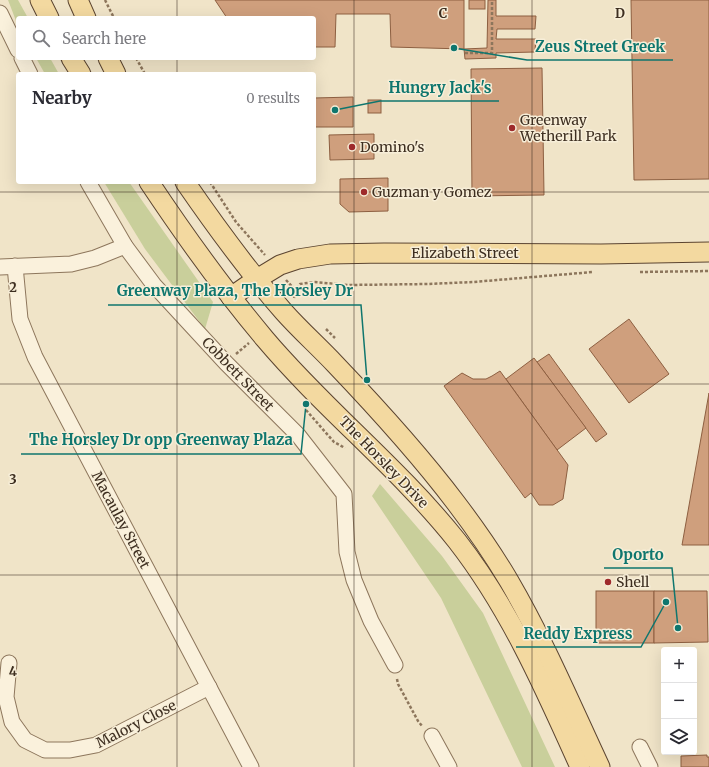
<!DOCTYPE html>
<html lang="en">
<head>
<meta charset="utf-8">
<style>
	:root { --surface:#fff; --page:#f7f7f7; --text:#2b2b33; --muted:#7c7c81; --line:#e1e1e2 }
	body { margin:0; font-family:Merriweather,serif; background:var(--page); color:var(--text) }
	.controls { position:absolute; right:12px; bottom:12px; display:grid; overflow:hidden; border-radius:4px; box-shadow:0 4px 16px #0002 }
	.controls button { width:36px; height:36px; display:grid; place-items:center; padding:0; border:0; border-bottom:1px solid var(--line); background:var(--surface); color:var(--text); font:20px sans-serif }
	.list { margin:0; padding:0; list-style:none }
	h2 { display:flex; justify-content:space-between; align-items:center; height:52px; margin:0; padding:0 16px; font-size:17px }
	h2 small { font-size:13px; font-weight:400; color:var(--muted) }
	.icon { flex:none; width:22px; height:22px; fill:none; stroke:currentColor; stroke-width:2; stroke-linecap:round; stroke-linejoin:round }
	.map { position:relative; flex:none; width:709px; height:767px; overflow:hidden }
	.search { position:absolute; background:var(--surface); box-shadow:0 4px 16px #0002; left:16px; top:16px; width:300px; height:44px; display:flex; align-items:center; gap:10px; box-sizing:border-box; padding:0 14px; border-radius:4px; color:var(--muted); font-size:15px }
	.panel { position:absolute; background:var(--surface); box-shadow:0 4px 16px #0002; left:16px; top:72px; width:300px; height:112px; border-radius:4px }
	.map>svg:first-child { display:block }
	.green { fill:#c9cf9b }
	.building { fill:#cf9f7d; stroke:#8d5f41 }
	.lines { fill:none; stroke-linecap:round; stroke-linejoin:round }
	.minor-casing { stroke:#8d765c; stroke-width:17 }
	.major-casing { stroke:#5b4430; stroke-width:21 }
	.path { stroke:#8d765c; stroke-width:2.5; stroke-dasharray:3 2; stroke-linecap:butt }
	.minor { stroke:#faf1dc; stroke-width:15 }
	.major { stroke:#f3d9a0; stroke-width:19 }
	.grid { fill:none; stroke:#3d2e20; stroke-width:1; stroke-opacity:0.55 }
	.poi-dot { fill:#9e2a2b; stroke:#f7eed8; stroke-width:1.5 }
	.labels { text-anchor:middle; stroke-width:3; stroke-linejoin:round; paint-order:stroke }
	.poi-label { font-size:14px; fill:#3d2e20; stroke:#f7eed8; text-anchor:start }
	.street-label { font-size:14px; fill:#3d2e20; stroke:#f7eed8 }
	.grid-label { font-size:13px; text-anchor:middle; font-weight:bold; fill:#3d2e20; stroke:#f7eed8; stroke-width:3; stroke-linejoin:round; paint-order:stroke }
	.leader { fill:none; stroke:#0f766e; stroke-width:1.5 }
	.callout-dot { fill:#0f766e; stroke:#f7eed8; stroke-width:1.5 }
	.callout-label { font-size:15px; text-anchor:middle; font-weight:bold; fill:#0f766e; stroke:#f7eed8; stroke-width:3; stroke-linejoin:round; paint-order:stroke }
</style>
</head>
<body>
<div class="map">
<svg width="709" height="767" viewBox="0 0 709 767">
	<rect width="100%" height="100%" fill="#f0e4c8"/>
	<g class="green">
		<path d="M8,0h10l10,18h-10v8z"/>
		<path d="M36,58h14l9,16h-14z"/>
		<path d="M104,182h25l84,120 -8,27 -60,-80z"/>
		<path d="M380,484l62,72 41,57 72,154h-33l-81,-169 -69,-102z"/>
	</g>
	<g class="building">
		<path d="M215,0h249v49l-73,-2 -1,-33h-54l-1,33h-21v-29h-87z"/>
		<rect x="469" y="0" width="16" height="9"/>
		<path d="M488,0h8v16h40l-1,13h-38l-1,10h40l-1,13 -39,1v5l-31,1 -1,-10 23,-1z"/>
		<path d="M631,0h78v179l-75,1z"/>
		<path d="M542,68l2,127 -72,1 -1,-127z"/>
		<path d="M353,97v30h-39v-29z"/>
		<rect x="368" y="100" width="13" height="13"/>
		<path d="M374,134v25l-44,1 -1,-25z"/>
		<path d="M388,178v33l-39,1 -9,-8v-25z"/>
		<path d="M629,319l40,55 -40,29 -40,-54z"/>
		<path d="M549,354l58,80 -11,8 -59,-80z"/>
		<path d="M534,358l52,70 -29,22 -51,-71z"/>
		<path d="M500,371l68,94 -5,34 -10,6h-14l-8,-12 -6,5 -81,-112 18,-13 11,6h13l6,-3z"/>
		<path d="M709,393v152h-27z"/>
		<rect x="596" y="591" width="58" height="52"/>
		<path d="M654,591h53l1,51 -54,1z"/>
		<path d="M707,755v2h2v10h-28v-11z"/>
	</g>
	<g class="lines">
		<g class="minor-casing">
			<g id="minor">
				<path d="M0,13l18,37"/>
				<path d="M22,58l8,16"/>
				<path d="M88,182l37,64 29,39 72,78 72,72 46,59 3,58 7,28 17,41 24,44"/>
				<path d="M15,266l5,53 15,38 216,410"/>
				<path d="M0,267l71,-3 24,-6 30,-12"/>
				<path d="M9,663l-3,34 6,25 13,18 20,10h25l26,-5 113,-58"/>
				<path d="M432,736l17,31"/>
				<path d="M640,747l10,20"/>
			</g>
		</g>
		<g class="major-casing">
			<g id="major">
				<path d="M40,0l9,18"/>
				<path d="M78,0l8,18"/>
				<path d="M71,58l10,16"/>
				<path d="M108,58l8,16"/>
				<path d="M149,182c36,54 74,107 116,157 60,71 134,129 192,202 53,68 88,148 123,226"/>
				<path d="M185,182c31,45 63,89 99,130 16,18 34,34 51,52 42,44 84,90 121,139 19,25 37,51 53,78 35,60 62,124 91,186"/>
				<path d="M231,297l26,-18 23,-14 18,-6 32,-5 54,-1 217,1 108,-2"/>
			</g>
		</g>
		<g class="path">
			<path d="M105,0l9,18"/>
			<path d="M465,53h27v-53"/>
			<path d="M136,58l9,16"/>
			<path d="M210,182l26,40 29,33"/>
			<path d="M640,272l69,-1"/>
			<path d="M286,280l10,11"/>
			<path d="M294,298l2,-7 4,-7 14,-2 34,3 80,-1 45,-2 120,-10"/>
			<path d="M326,329l9,9"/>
			<path d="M236,354l13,-11"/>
			<path d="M306,410l28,32 11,6"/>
			<path d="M397,679l1,5 20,37 4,5"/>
		</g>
		<use href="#minor" class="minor"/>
		<use href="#major" class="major"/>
	</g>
	<path class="grid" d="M177,0v18M354,0v767M532,0v767M177,58v16M177,182v585M0,192h709M0,384h709M0,575h709"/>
	<g class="poi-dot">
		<circle cx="512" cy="128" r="4"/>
		<circle cx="352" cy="147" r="4"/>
		<circle cx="364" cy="192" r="4"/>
		<circle cx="608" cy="582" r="4"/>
	</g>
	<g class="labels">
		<g class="poi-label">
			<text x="520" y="125">Greenway<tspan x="520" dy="16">Wetherill Park</tspan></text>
			<text x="360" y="152">Domino's</text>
			<text x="372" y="197">Guzman y Gomez</text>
			<text x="616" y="587">Shell</text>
		</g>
		<g class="street-label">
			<text x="465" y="258">Elizabeth Street</text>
			<text transform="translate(238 374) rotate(46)" y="5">Cobbett Street</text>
			<text transform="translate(384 462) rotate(46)" y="5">The Horsley Drive</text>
			<text transform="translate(121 520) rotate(62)" y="5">Macaulay Street</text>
			<text transform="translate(136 724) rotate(-27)" y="5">Malory Close</text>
		</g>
	</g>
	<g class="grid-label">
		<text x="443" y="18">C</text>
		<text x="620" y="18">D</text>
		<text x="13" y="292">2</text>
		<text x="13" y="484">3</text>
		<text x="13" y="676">4</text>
	</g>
	<path class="leader" d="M454 48L527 60H673M335 110L380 101H499M367 380L361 305H108M306 404L301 454H21M678 628L672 568H604M666 602L641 647H516"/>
	<g class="callout-dot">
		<circle cx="454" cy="48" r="4"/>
		<circle cx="335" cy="110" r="4"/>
		<circle cx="367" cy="380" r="4"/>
		<circle cx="306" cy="404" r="4"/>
		<circle cx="678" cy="628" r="4"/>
		<circle cx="666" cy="602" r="4"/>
	</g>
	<g class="callout-label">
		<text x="600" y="52">Zeus Street Greek</text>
		<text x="440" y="93">Hungry Jack's</text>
		<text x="235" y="296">Greenway Plaza, The Horsley Dr</text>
		<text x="161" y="445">The Horsley Dr opp Greenway Plaza</text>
		<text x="638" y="560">Oporto</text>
		<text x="578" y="639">Reddy Express</text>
	</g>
</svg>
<div class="controls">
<button>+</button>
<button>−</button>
<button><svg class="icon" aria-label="layers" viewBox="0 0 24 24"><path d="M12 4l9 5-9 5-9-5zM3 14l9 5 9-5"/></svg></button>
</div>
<div class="search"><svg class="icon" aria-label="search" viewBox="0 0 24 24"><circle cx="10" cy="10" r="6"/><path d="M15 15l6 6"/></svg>Search here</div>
<section class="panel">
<h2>Nearby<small>0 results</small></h2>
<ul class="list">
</ul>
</section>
</div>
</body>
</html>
